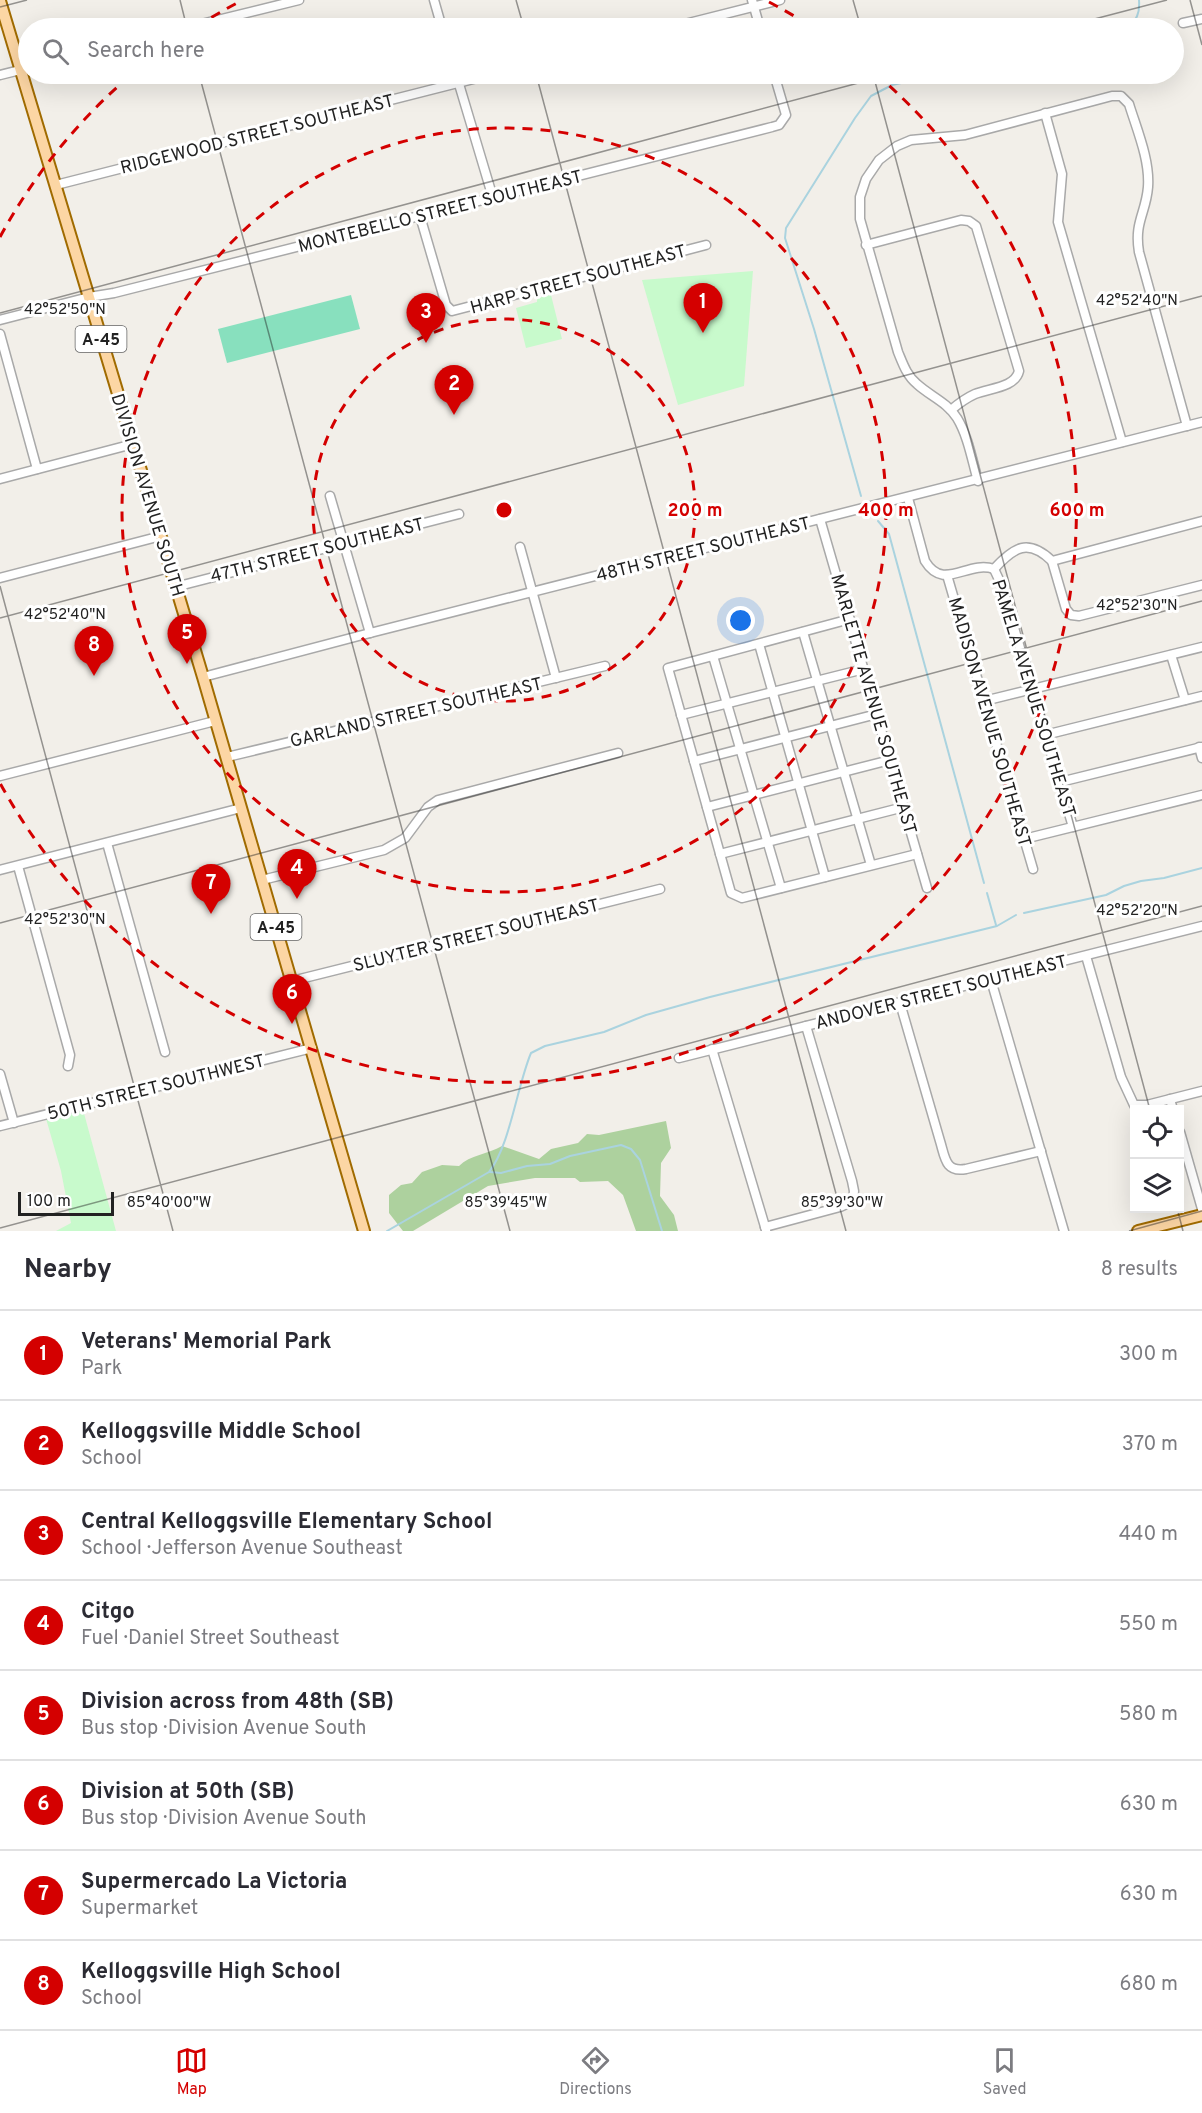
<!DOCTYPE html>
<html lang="en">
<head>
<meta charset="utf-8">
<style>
	:root { --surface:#fff; --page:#f2f2f3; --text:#2b2b33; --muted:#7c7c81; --line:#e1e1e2; --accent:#d40000 }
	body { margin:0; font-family:Overpass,sans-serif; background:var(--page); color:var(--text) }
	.controls { position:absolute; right:18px; bottom:18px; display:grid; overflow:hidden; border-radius:0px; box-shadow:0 6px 24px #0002 }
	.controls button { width:54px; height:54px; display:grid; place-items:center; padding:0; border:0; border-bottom:2px solid var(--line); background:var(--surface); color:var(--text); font:30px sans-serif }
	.scale { position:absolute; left:18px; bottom:15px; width:96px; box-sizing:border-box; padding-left:6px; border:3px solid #222; border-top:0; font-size:16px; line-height:21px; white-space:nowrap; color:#222; -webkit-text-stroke:4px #fff; paint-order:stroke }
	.you { position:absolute; left:741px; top:621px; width:21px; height:21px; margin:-15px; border:4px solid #fff; border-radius:50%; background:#1a73e8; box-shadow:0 0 0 9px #1a73e833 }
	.badge { display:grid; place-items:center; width:39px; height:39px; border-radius:50%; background:var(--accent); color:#fff; font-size:20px; font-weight:700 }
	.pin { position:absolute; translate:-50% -50px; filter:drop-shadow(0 2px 3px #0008) }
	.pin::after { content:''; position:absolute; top:32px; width:21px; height:18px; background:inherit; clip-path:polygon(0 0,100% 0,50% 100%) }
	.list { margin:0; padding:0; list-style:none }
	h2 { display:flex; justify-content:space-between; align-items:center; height:78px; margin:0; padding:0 24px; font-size:26px }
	h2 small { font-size:20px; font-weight:400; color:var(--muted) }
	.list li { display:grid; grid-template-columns:39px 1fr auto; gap:18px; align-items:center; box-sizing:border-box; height:90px; padding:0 24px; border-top:2px solid var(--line) }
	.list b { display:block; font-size:22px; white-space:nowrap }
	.list p { margin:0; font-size:20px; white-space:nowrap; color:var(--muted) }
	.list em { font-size:20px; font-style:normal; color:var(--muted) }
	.icon { flex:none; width:33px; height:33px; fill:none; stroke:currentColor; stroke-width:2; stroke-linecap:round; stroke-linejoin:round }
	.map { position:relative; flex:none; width:1202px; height:1231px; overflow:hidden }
	.search { position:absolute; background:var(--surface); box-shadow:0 6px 24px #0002; left:18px; right:18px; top:18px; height:66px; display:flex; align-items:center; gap:15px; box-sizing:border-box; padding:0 21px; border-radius:33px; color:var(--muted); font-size:22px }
	.sheet { height:798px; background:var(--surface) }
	nav { display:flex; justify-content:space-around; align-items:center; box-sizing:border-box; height:84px; border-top:2px solid var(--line); background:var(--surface); font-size:16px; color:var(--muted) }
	nav a { display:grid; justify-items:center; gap:3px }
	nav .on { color:var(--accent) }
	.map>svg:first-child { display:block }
	.forest { fill:#add19e }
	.park { fill:#c8facc }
	.pitch { fill:#88e0be }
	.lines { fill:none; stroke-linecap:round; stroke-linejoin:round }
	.stream { stroke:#aad3df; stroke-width:2 }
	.minor-casing { stroke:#a9a9a9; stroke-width:11 }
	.major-casing { stroke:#a06b00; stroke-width:14 }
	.minor { stroke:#fff; stroke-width:8 }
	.major { stroke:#fcd6a4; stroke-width:10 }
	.ticks { fill:none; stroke:#222; stroke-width:1.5; stroke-opacity:0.45 }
	.ring { fill:none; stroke:#d40000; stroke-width:3; stroke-dasharray:10 8 }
	.labels { text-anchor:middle; stroke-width:6; stroke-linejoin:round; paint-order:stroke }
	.shield { fill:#fff; stroke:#646464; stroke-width:1.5 }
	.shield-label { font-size:16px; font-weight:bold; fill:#222 }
	.street-label { font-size:18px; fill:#222; stroke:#fff }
	.ticks-label { font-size:15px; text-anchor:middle; fill:#222; stroke:#fff; stroke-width:6; stroke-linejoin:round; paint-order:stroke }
	.centre { fill:#d40000; stroke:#fff; stroke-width:3 }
	.ring-label { font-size:18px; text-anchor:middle; font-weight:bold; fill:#d40000; stroke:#fff; stroke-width:6; stroke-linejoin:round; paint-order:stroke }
</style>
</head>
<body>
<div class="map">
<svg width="1202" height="1231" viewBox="0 0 1202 1231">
	<rect width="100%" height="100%" fill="#f2efe9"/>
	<path class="forest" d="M666,1121l5,27 -10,15 -1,33 14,19 4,16h-42l-13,-36 -15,-14 -28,1 -5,-4h-40l-47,8 -75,45h-10l-14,-18v-18l12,-10 11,-2 10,-11 20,-7 17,1c11,-11 29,-12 43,-20l37,13 12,-10 27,-6 9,-9 12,1z"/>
	<g class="park">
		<path d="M753,271l-9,115 -66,19 -36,-125z"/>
		<path d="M551,295l11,44 -36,9 -10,-40 21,-6v-4z"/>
		<path d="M82,1106l34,125h-60l15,-8 -10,-52 -16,-56z"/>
	</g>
	<path class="pitch" d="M351,295l9,34 -133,34 -9,-34z"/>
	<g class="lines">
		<g class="stream">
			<path d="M1126,28c11,-7 14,-15 13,-28"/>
			<path d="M861,496l-47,-167 -29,-91 1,-10 69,-110 16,-22 21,-11 50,-11"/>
			<path d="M878,521l11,13 95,349"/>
			<path d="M987,893l9,32"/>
			<path d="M1024,913l82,-18 18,-9 17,-5 23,-3 38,-10"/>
			<path d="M490,1172l11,1 26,-7 23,-2 20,-8 51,-11 10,4 9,11 22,71"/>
			<path d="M387,1231l102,-59c21,-26 28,-86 42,-119l14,-7 59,-14 42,-17 64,-18 287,-71 19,-11"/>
		</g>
		<g class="minor-casing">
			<g id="minor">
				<path d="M434,0l8,28"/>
				<path d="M752,0l8,28"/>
				<path d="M1183,23l19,-4"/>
				<path d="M185,28l114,-28"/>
				<path d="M669,28l111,-28"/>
				<path d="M456,74l37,124"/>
				<path d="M0,75l28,-7"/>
				<path d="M1045,113l17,61 -4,48 64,220"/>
				<path d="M56,185l437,-111"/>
				<path d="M420,216l26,89 6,6 254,-66"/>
				<path d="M866,245l95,-25 8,1 7,5 43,145c-4,17 -30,17 -44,23 -9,4 -17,10 -24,16"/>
				<path d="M0,320l89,-23 25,-4 658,-166 7,-2 7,-10 -12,-41"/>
				<path d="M0,334l37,135"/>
				<path d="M0,479l133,-35"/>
				<path d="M978,481c-6,-21 -10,-45 -21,-63 -10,-16 -27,-22 -40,-34 -10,-8 -14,-20 -19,-32l-38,-133v-22l6,-18 13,-19 18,-14 14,-6 54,-5 147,-39h9l8,8c8,26 21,56 19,83 -2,26 -14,35 -9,65l48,174"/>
				<path d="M330,496l40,137"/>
				<path d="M908,498l17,63c19,31 42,-1 69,8 20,-22 34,-31 58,-8l150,-40"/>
				<path d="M820,519l107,369"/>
				<path d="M520,547l36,131"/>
				<path d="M1052,561l14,48 5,6 8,1 123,-31"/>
				<path d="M994,569l7,15 72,243"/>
				<path d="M947,575l86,294"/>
				<path d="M0,578l161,-42"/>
				<path d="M175,587l284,-73"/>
				<path d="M850,619l-182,49 63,225 11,5 175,-44"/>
				<path d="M803,632l68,233"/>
				<path d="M759,644l66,233"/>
				<path d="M1171,655l14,45"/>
				<path d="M713,656l68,232"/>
				<path d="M203,677l167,-44 832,-211"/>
				<path d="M984,701l218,-54"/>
				<path d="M681,715l183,-46"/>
				<path d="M1045,735l157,-39"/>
				<path d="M1199,747l3,11"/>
				<path d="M227,757l378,-91"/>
				<path d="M694,761l183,-47"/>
				<path d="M0,776l215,-55"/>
				<path d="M1060,782l142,-35"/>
				<path d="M707,807l183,-47"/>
				<path d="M1024,839l178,-44"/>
				<path d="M107,843l58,209"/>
				<path d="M720,854l184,-47"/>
				<path d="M18,866l52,189 -2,11"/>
				<path d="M0,870l241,-62"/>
				<path d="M262,880l122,-30 21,-12 23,-31 10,-7 180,-47"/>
				<path d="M1086,956l35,121 13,28h13l55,-14"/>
				<path d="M991,980l73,251"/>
				<path d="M292,981l368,-92"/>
				<path d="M900,1003l40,138c5,16 5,32 26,28l75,-18"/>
				<path d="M712,1049l54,181"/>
				<path d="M679,1058l523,-132"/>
				<path d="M0,1074l14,49"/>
				<path d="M1170,1099l3,11"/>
				<path d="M0,1126l312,-78"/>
				<path d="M1180,1132l22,77"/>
				<path d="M765,1227l75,-20 13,-6 1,-10 -2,-10 -46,-155"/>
			</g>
		</g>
		<g class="major-casing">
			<g id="major">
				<path d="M0,1l203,676 161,554"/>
				<path d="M1138,1231l64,-16"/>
			</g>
		</g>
		<use href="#minor" class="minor"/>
		<use href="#major" class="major"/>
	</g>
	<path class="ticks" d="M180,0l7,28M516,0l8,28M853,0l8,28M1190,0l12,45M0,7l27,-7M1060,28l107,-28M199,74l311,1157M536,74l310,1157M873,74l277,1036M0,313l892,-239M0,586l173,645M0,618l1202,-322M0,923l1202,-322M1177,1208l6,23M0,1228l1202,-322M1129,1231l73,-20"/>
	<g class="ring">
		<circle cx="504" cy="510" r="191"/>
		<circle cx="504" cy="510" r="382"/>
		<path d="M0 237A573 573 0 0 1 132 74M196 27A573 573 0 0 1 239 2M769 2A573 573 0 0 1 812 27M876 74A573 573 0 1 1 0 783"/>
	</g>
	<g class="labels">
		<g class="shield">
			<rect x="75.5" y="326" width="51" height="26" rx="4.5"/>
			<rect x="250.5" y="914" width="51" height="26" rx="4.5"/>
		</g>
		<g class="shield-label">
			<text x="101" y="345">A-45</text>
			<text x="276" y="933">A-45</text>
		</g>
		<g class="street-label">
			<text transform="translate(257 134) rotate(-14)" y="6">RIDGEWOOD STREET SOUTHEAST</text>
			<text transform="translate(440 211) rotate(-14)" y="6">MONTEBELLO STREET SOUTHEAST</text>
			<text transform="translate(578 279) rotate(-15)" y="6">HARP STREET SOUTHEAST</text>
			<text transform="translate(148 495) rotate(73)" y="6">DIVISION AVENUE SOUTH</text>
			<text transform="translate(703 549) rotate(-14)" y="6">48TH STREET SOUTHEAST</text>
			<text transform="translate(317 550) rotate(-14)" y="6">47TH STREET SOUTHEAST</text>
			<text transform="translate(1034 698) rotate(73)" y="6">PAMELA AVENUE SOUTHEAST</text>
			<text transform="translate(874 704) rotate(74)" y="6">MARLETTE AVENUE SOUTHEAST</text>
			<text transform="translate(416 712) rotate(-13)" y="6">GARLAND STREET SOUTHEAST</text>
			<text transform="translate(990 722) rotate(74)" y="6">MADISON AVENUE SOUTHEAST</text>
			<text transform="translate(476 935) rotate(-14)" y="6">SLUYTER STREET SOUTHEAST</text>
			<text transform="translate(941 992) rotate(-14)" y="6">ANDOVER STREET SOUTHEAST</text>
			<text transform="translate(156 1087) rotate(-14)" y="6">50TH STREET SOUTHWEST</text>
		</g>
	</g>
	<g class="ticks-label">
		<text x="1137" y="305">42°52'40"N</text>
		<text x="65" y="314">42°52'50"N</text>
		<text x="1137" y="610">42°52'30"N</text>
		<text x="65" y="619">42°52'40"N</text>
		<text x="1137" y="915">42°52'20"N</text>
		<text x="65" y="924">42°52'30"N</text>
		<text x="169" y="1207">85°40'00"W</text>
		<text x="506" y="1207">85°39'45"W</text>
		<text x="842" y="1207">85°39'30"W</text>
	</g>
	<circle cx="504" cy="510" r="9" class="centre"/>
	<g class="ring-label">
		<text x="695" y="516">200 m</text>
		<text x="886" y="516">400 m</text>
		<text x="1077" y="516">600 m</text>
	</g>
</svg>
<div class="controls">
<button><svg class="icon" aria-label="locate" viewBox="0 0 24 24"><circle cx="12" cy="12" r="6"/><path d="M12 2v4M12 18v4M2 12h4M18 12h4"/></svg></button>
<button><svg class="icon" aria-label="layers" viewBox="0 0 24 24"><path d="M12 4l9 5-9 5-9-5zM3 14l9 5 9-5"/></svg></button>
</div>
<div class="scale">100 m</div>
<div class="you"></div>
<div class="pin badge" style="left:703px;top:333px">1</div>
<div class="pin badge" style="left:454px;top:415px">2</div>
<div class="pin badge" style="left:426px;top:343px">3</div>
<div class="pin badge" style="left:297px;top:899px">4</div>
<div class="pin badge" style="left:187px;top:664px">5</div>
<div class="pin badge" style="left:292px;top:1024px">6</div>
<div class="pin badge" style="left:211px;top:914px">7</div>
<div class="pin badge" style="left:94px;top:676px">8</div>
<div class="search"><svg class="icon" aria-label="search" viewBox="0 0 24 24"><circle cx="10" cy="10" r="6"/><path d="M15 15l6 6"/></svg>Search here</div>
</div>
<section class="sheet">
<h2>Nearby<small>8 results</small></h2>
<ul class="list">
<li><span class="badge">1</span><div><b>Veterans' Memorial Park</b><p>Park</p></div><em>300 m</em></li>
<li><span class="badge">2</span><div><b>Kelloggsville Middle School</b><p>School</p></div><em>370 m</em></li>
<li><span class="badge">3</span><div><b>Central Kelloggsville Elementary School</b><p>School · Jefferson Avenue Southeast</p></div><em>440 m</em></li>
<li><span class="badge">4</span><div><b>Citgo</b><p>Fuel · Daniel Street Southeast</p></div><em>550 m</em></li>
<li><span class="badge">5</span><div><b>Division across from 48th (SB)</b><p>Bus stop · Division Avenue South</p></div><em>580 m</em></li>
<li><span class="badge">6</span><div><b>Division at 50th (SB)</b><p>Bus stop · Division Avenue South</p></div><em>630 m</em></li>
<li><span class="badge">7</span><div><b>Supermercado La Victoria</b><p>Supermarket</p></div><em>630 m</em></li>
<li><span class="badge">8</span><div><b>Kelloggsville High School</b><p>School</p></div><em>680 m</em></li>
</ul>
</section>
<nav>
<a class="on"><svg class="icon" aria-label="map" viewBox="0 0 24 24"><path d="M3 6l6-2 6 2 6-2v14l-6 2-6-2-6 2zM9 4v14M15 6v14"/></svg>Map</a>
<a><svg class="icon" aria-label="directions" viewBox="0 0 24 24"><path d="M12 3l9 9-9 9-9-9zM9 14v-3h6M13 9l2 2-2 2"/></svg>Directions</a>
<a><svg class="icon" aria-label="saved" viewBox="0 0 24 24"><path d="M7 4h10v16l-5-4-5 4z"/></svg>Saved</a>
</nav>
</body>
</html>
